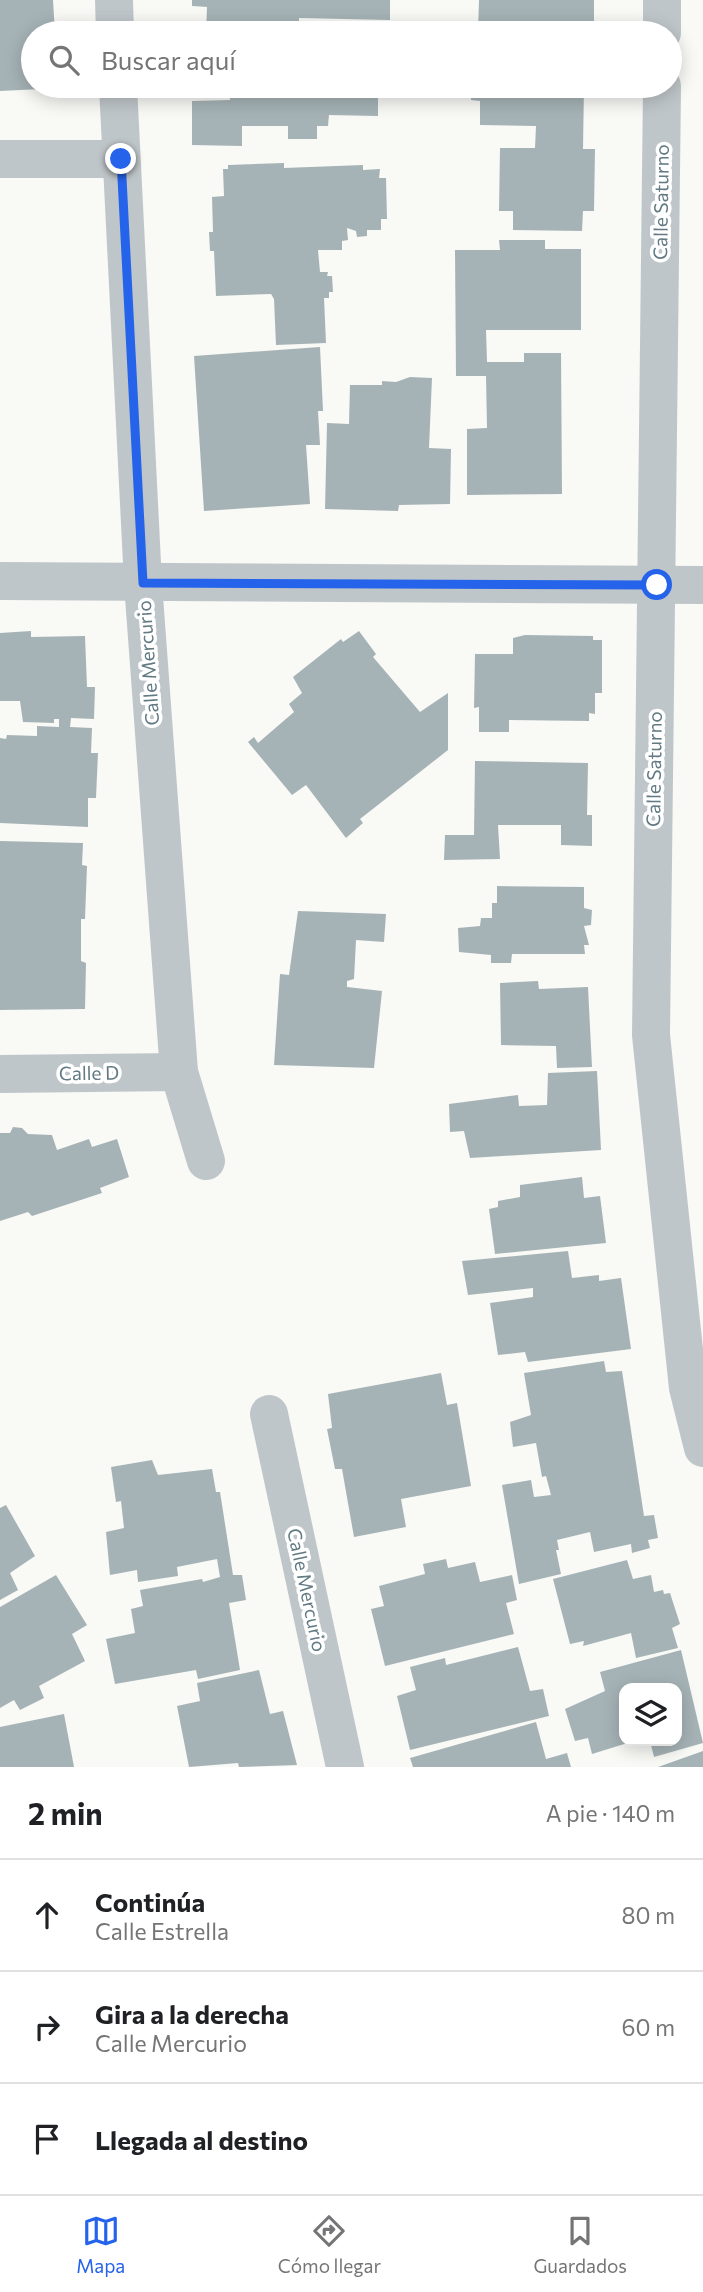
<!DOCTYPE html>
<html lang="es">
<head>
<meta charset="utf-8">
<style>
	:root { --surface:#fff; --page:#f6f6f6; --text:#202124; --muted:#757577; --line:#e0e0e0; --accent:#2563eb }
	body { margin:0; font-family:Commissioner,sans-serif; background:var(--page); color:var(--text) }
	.controls { position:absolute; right:21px; bottom:21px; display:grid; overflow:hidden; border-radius:14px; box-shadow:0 4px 18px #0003 }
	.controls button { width:63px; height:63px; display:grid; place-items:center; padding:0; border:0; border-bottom:2px solid var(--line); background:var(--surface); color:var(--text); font:35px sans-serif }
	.stop { position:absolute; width:21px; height:21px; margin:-16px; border:5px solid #2563eb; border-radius:50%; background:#fff }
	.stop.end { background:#2563eb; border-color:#fff; box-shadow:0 2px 7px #0008 }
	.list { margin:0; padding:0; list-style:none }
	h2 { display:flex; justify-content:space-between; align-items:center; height:91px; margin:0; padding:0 28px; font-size:30px }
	h2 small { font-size:23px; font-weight:400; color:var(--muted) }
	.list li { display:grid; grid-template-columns:46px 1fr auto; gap:21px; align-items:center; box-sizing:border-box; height:112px; padding:0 28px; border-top:2px solid var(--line) }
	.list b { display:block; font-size:26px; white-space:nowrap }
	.list p { margin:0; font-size:23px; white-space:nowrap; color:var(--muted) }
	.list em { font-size:23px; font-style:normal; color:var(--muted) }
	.icon { flex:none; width:38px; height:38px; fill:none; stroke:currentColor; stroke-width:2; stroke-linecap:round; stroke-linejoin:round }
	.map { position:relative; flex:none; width:703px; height:1767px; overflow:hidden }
	.search { position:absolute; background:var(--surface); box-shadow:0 4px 18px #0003; left:21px; right:21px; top:21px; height:77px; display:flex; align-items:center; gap:18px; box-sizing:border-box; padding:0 24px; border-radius:38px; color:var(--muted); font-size:26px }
	.sheet { height:427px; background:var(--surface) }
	nav { display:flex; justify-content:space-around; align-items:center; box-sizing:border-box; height:98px; border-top:2px solid var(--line); background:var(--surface); font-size:19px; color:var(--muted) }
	nav a { display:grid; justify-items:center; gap:4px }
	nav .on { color:var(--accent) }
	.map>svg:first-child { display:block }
	.building { fill:#a6b3b6 }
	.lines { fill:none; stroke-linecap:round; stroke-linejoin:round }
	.minor { stroke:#bfc6c9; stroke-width:38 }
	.route { stroke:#2563eb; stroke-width:9 }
	.labels { text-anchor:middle; stroke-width:7; stroke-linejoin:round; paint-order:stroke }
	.street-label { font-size:19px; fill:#627a83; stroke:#fff }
</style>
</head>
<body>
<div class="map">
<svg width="703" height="1767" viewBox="0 0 703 1767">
	<rect width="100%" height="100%" fill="#f9f9f6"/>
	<g class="building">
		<path d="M0,0h53l2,33h-22v53h30v2l-63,3z"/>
		<path d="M192,0h198v20l-91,-2v15h-93l1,-26 -15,-1z"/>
		<path d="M479,0h115v33h-116z"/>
		<path d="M224,86h154v30l-49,-1 -1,11h-11v13h-29v-13h-46v20l-50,-1v-44l38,-1v-8l-6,1z"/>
		<path d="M471,86h113l-1,63h12l-1,62h-11l-1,20 -69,-1v-19h-14l1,-63h35l1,-22 -56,-1v-24l-9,-1z"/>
		<path d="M284,163v5l79,-3v5l17,-1 -1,9h7l1,41h-6v11h-14v6l-10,1 -1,-6 -9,-3 1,12 -6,1v9h-24l2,22h8l-1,4h5l1,16h-4v6h-5l2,45 -50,2 -2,-46 -3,-5 -55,2 -2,-45h-4l-1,-19h4l-1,-35 12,-1 -1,-27h5v-4z"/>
		<path d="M499,240h46v9h36v81h-95l1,32h37v-9h37l1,141 -95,1v-66l20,-1 -1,-52h-30l-1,-126h45z"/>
		<path d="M320,347l3,64h-5l2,34h-14l4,59 -106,7 -10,-155z"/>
		<path d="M410,377l22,1 -3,70 22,1 -1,55 -51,1 -1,6 -73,-2 2,-86 22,1 1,-39h32v-4l14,1z"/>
		<path d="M31,631v6l54,-1 2,51h8l-1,32 -23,-1 -1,9 22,1 -1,25h7l-2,45h-8v29l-88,-4v-85l6,1 1,-4 30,1v-10l22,1v-8h-5v4l-31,-1 -3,-21h-20v-68z"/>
		<path d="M359,631l17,23 -3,3 47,55 28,-19v57l-88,69 3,4 -17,15 -40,-53 -14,10 -44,-53 6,-5 4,6 36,-31 -5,-8 13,-11 -9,-16 48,-38 2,3z"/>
		<path d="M525,635l68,1v4h9v53h-7v21l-6,-1v8l-80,-1v12h-30v-25l-5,1 1,-54h38v-16z"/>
		<path d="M475,761l113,2 -1,52h5v31l-31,-1v-20h-63l2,34 -56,1 1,-25h29z"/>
		<path d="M0,841l83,2 -1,22 5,1 -2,53h-4v42l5,2 -1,46 -85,1z"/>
		<path d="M497,886l87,1v21l8,2 -1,15 -7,1 5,19h-5l1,9h-73l-1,9h-20v-8l-32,-3 -1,-24 22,-2 1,-8h11v-15h5z"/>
		<path d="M298,911l88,3 -2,28 -28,-2 -2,39 -7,2v6l35,4 -8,77 -100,-3 6,-91 9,1z"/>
		<path d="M538,981l1,8 49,-2 4,80 -35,1 -1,-22 -55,-1 -1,-62z"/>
		<path d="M597,1071l4,79 -131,8 -6,-27 -14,1 -1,-28 69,-9 1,11 28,-1 1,-32z"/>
		<path d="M13,1127l9,1 6,6 24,1 5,15 32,-11 3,8 25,-8 12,38 -29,11 2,5 -70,23 -4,-4 -28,9v-88h10z"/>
		<path d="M582,1177l2,21 16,-2 6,47 -111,11 -6,-45 9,-2v-6l22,-4v-12z"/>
		<path d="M568,1251l4,27 27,-3v6l22,-3 10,71 -103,13 -3,-10 -27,3 -8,-52 43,-6v-9l-65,7 -6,-34z"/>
		<path d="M604,1361l2,11 16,-1 22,145 10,-1 4,23 -10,2 2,8 -18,5 -1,-9 -37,8 -4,-20 -33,8 2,10h-3l5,24 -42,10 -17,-99 29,-5 3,17 17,-2 -5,-19 -4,1 -6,-34 -23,4 -3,-25 21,-7 -7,-42z"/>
		<path d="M441,1373l6,32 10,-2 14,83 -70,13 5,28 -52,10 -12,-68h-7l-8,-40 5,-1 -4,-34z"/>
		<path d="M152,1460l6,15 54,-6 4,23h4l13,83h9l4,25 -17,3 11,67 -42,9 -2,-9 -81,14 -9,-45 29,-6 -4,-24 12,-3 -3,-16 62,-11 1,3 17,-5 -3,-18 -40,8 1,9 -40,6 -1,-12 -27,5 -4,-43 18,-4 -3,-27 -5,1 -5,-35z"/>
		<path d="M6,1505l29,51 -25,17 8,17 -18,10v-92z"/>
		<path d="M446,1559l2,9 27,-6 5,20 32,-7 5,25 -11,3 8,31 -129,32 -14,-57 13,-3 -5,-20 46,-12 -2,-10z"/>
		<path d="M627,1560l6,19 18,-4 3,17 9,-2 1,4 6,-1 10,31 -8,4 6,20 -42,10 -5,-25 -48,13 1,-5 -14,3 -17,-65z"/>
		<path d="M56,1575l31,50 -15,9 13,27 -46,25 5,12 -24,12 -6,-10 -14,8v-101z"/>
		<path d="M518,1647l12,44 13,-2 6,27 -139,34 -13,-54 19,-6 -6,-23 35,-9 1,7z"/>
		<path d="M681,1650l22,93 -49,14 -4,-16h27v-53h-53v53h10l-42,13 -4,-16 -13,3 -10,-32 40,-18 -5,-19z"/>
		<path d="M259,1670l11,44 13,-3 14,54 -58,2 -1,-4 -49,4 -12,-61 23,-5 -3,-18z"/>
		<path d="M64,1714l10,53h-74v-40z"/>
		<path d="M536,1722l10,37 21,-6 4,14h-158l-3,-9z"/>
		<path d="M703,1751v16h-45z"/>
	</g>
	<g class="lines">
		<g class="minor">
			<path d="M114,0l1,33"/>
			<path d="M662,33v-33"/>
			<path d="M118,86l25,497 36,489 27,89"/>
			<path d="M662,86l-11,949 37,353 15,60"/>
			<path d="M0,159h121"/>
			<path d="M0,581l703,4"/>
			<path d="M0,1074l179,-2"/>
			<path d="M269,1414l76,353"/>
		</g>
	</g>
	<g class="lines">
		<path class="route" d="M121,159l22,424 514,2"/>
	</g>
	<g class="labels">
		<g class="street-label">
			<text transform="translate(661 202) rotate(-89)" y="7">Calle Saturno</text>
			<text transform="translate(148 663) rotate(-94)" y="7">Calle Mercurio</text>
			<text transform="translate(654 769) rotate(-89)" y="7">Calle Saturno</text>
			<text transform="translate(89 1073) rotate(-1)" y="7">Calle D</text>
			<text transform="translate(307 1590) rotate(78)" y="7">Calle Mercurio</text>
		</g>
	</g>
</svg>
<div class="controls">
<button><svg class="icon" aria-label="layers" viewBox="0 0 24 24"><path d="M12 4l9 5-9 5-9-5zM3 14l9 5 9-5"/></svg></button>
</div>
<div class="stop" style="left:657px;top:585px"></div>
<div class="stop end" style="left:121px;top:159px"></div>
<div class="search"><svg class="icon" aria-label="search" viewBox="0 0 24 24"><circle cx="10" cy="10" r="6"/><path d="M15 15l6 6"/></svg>Buscar aquí</div>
</div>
<section class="sheet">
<h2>2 min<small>A pie · 140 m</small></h2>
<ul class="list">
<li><svg class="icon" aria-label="ahead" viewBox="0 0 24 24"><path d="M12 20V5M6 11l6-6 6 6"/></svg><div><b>Continúa</b><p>Calle Estrella</p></div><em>80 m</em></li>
<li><svg class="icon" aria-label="right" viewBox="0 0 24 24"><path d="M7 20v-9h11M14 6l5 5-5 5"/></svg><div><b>Gira a la derecha</b><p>Calle Mercurio</p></div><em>60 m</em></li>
<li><svg class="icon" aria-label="arrive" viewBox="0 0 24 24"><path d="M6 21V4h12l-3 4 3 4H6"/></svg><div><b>Llegada al destino</b></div></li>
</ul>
</section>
<nav>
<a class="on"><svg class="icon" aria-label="map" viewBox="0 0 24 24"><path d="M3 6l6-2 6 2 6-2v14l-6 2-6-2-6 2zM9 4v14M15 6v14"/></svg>Mapa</a>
<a><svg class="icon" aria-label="directions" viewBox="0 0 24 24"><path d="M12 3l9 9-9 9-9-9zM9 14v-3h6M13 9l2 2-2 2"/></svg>Cómo llegar</a>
<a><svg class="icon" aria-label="saved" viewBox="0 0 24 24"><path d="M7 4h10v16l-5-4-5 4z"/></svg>Guardados</a>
</nav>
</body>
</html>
